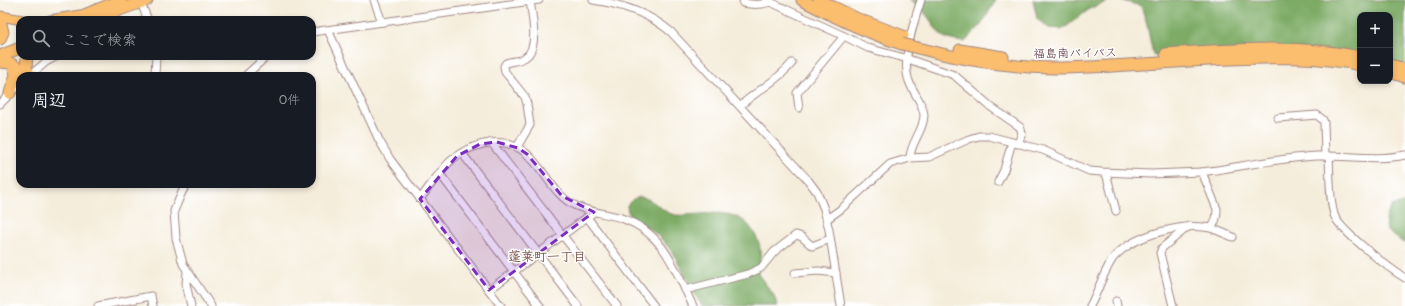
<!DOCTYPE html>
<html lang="ja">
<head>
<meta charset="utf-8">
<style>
	:root { --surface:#171b24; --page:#242831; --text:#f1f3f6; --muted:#9ea1a6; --line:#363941 }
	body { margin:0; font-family:Mali,"Klee One",sans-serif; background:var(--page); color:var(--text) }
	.controls { position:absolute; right:12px; top:12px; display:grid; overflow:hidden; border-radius:8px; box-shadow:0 2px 6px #0003 }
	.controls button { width:36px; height:36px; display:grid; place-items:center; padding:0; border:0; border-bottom:1px solid var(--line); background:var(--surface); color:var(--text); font:20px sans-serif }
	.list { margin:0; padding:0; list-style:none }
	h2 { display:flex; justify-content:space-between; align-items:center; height:52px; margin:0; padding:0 16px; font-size:17px }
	h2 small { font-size:13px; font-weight:400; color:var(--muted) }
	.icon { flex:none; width:22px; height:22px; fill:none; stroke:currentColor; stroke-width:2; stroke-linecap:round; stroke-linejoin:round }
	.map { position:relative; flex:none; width:1405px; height:306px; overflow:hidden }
	.search { position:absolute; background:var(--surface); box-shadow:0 2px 6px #0003; left:16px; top:16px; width:300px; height:44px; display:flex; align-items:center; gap:10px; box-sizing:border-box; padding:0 14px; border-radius:12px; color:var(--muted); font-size:15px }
	.panel { position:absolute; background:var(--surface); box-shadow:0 2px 6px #0003; left:16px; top:72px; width:300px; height:116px; border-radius:12px }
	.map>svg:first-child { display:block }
	.forest { fill:#7eac66; stroke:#646648 }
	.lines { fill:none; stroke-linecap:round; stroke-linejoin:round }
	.minor-casing { stroke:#a08683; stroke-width:9 }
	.major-casing { stroke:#a08683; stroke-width:11 }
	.highway-casing { stroke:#a08683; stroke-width:13 }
	.minor { stroke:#fff; stroke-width:7 }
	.major { stroke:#fbbd6e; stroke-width:9 }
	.highway { stroke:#fbbd6e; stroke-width:11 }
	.highway-bridge-casing { stroke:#a08683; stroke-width:13; stroke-linecap:butt }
	.highway-bridge { stroke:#fbbd6e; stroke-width:11 }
	.marked { fill:#7b2cbf; fill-opacity:0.2; stroke:#7b2cbf; stroke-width:3; stroke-dasharray:8 5; stroke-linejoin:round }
	.labels { text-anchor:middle; stroke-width:3; stroke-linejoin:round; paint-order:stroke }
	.street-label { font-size:12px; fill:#4a1f2b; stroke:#fff }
	.neighbourhood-label { font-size:13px; font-weight:bold; fill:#7c5148; stroke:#fff }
</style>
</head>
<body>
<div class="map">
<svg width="1405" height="306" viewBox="0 0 1405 306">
	<rect width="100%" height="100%" fill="#fff"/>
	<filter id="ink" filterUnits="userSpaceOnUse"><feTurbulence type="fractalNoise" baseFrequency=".025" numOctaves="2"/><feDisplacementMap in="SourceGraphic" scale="8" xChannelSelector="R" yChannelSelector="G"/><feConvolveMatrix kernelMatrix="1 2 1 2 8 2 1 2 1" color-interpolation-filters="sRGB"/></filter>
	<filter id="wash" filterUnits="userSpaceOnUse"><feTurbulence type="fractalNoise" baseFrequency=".012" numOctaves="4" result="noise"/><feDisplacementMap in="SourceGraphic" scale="16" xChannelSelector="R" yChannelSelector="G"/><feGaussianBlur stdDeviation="0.9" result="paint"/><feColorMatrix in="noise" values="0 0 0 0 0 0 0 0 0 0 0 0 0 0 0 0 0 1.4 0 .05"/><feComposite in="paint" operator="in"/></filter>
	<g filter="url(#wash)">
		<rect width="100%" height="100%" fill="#f5eddb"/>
		<g class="forest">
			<path d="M908,0h88l-15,25 -16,17c-30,-2 -25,-12 -42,-31 -4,-5 -10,-8 -15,-11z"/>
			<path d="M1033,0h78l-20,8 -28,21 -14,-1 -12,-9z"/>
			<path d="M1119,0h286v69l-15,-4v-50h-30v43l-131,-5 -76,2 -6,-30 -6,-19z"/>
			<path d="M640,197c14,1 21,15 35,18 8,1 17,-1 25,-1 20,-2 43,-2 54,19 3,5 6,10 6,17 1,8 -1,16 -2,24l15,20 5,12h-76c-17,-24 -23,-53 -46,-72 -11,-10 -29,-12 -29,-29l6,-6z"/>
			<path d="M1405,203v41l-18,-13c-2,-13 -1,-16 6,-26z"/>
		</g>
	</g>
	<g filter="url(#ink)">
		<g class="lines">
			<g class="minor-casing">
				<g id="minor">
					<path d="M374,0l8,22"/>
					<path d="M593,0c28,4 57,14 78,32l137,148 9,12 7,17 5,21 12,76"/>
					<path d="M744,0l-1,3c11,2 17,2 28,-1"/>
					<path d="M766,0l78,36 24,12 40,11 46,16 37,32 29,20 2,6 -4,11"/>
					<path d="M141,3l7,17"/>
					<path d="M328,30l51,110 11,19 111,147"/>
					<path d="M312,32l227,-32"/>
					<path d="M29,76l17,-14 11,-6"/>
					<path d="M155,76l1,-20"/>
					<path d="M245,76l22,-20"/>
					<path d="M0,104l20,-20"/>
					<path d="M740,106c17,-16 38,-25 52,-43"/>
					<path d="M799,108l-2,-15 47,-57"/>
					<path d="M1278,118l39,-3 6,5 1,3 1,33"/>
					<path d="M491,142l126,164"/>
					<path d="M517,147l13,-22 -3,-21 -2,-7 -20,-25 -1,-6 2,-3c6,-2 13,-2 18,-5 16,-8 8,-43 6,-57"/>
					<path d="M462,153l116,153"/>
					<path d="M1329,156c1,16 0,47 6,61 7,15 55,52 70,61"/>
					<path d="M910,158c0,-15 14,-27 14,-43 -1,-13 -11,-22 -15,-34 -8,-20 5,-60 12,-81"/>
					<path d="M1106,173l10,38"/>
					<path d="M440,174l100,132"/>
					<path d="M998,182l6,-12 8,-28"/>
					<path d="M187,184l-5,8 -8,19 2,27 7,26 28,42"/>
					<path d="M420,199c8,-10 15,-21 24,-31 19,-23 58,-36 83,-14 17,15 26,40 47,51 16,8 34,8 50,14 41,15 51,51 69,87"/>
					<path d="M587,217l67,89"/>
					<path d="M827,219l14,-10 49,-45 20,-6 19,-1 40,-18 10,-3h10l54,14 46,21 12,1 50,2 51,-2"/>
					<path d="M1211,228l22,9"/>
					<path d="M187,272l-1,12 5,22"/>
					<path d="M795,273l23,-2 18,2"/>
					<path d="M489,290l105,-78"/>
					<path d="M685,290l63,-16 13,-6 13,-16 22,-17 6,2 10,9 18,-7"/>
					<path d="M1116,301l1,5"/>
					<path d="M98,306l53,-10 2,10"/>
					<path d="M1090,306c8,-14 15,-39 25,-50 20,-21 68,-34 96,-28 5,-5 6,-12 6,-19l-15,-37c38,-5 76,-14 115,-16 29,-1 59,5 88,-1"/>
					<path d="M1173,306l-13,-53 2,-5 27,-22"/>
				</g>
			</g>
			<g class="major-casing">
				<g id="major">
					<path d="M0,16l23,4"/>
					<path d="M50,20l30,-5"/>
				</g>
			</g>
			<g class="highway-casing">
				<g id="highway">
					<path d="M802,0c32,17 65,33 100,44"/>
					<path d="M819,0l39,19 45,17"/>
					<path d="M0,20l3,12 -3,7"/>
					<path d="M72,20l49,-20"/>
					<path d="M92,20l55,-20"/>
					<path d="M918,48c44,12 89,19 135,20 59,0 118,-7 178,-9 43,-2 86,-3 129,6"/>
					<path d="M960,50l43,7"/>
					<path d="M1166,54c65,-4 130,-10 194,3"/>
					<path d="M0,56l20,-8"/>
					<path d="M27,56l-1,13 4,6"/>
					<path d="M0,62l10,1 20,12"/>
					<path d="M1390,65l15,4"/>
					<path d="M1390,72l15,5"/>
					<path d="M10,93l6,-18 -2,-9"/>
				</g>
			</g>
			<use href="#minor" class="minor"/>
			<use href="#major" class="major"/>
			<use href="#highway" class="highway"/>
			<g class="highway-bridge-casing">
				<path id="highway-bridge" d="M902,44l16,4"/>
			</g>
			<use href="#highway-bridge" class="highway-bridge"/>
		</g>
	</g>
	<path class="marked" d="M497,142l21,6 9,6 35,42 32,16 -105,78 -69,-91 37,-43 23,-12z"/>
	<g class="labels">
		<g class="street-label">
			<text transform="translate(1075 53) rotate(-1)" y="4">福島南バイパス</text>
		</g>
		<g class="neighbourhood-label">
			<text x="547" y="261">蓬莱町一丁目</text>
		</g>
	</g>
</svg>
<div class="controls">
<button>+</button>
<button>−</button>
</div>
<div class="search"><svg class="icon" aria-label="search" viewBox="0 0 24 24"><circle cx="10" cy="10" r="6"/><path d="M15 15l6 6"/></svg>ここで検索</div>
<section class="panel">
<h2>周辺<small>0件</small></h2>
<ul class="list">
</ul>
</section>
</div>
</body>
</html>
